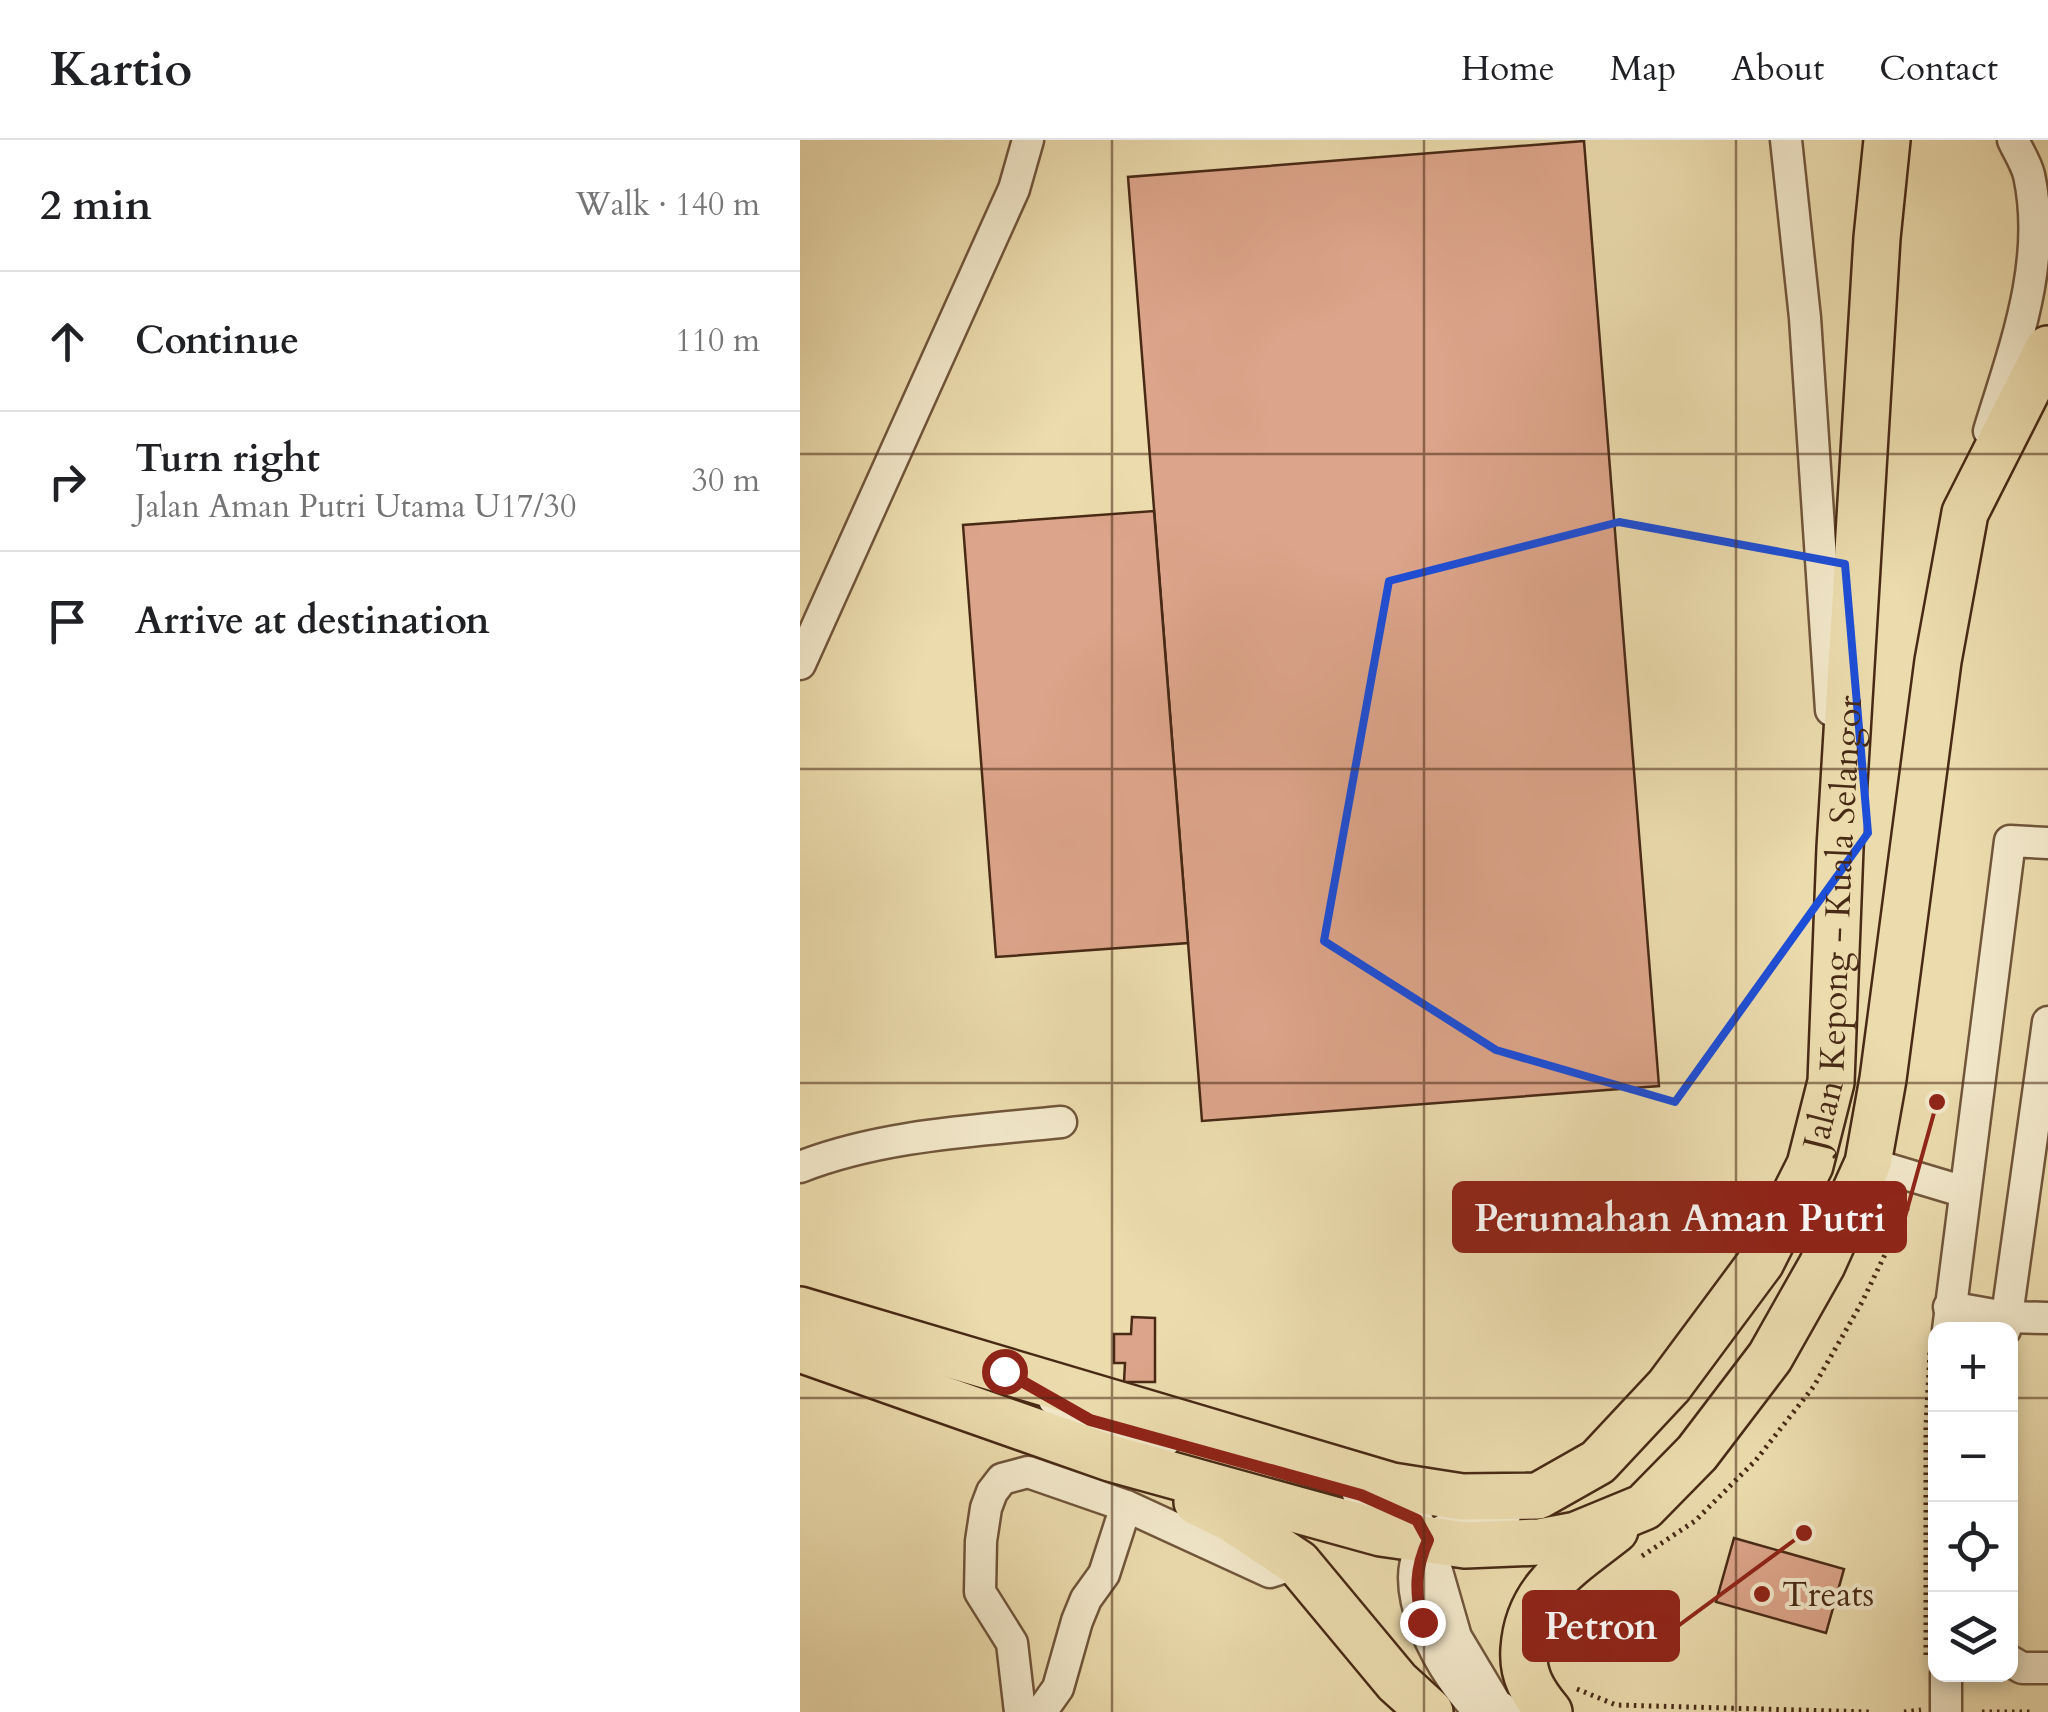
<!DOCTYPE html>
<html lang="en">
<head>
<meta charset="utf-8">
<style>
	:root { --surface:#fff; --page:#f6f6f6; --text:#202124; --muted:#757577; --line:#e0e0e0 }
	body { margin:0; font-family:Cardo,serif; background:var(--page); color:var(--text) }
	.controls { position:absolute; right:30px; bottom:30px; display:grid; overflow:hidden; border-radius:20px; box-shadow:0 5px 15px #0003 }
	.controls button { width:90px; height:90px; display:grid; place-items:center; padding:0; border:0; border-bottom:2px solid var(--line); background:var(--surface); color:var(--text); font:50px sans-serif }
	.stop { position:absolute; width:30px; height:30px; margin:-22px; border:8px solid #8f2418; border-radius:50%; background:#fff }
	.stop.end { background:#8f2418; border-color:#fff; box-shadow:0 2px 10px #0008 }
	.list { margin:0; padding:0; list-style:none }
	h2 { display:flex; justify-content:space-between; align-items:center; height:130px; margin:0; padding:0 40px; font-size:42px }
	h2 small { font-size:32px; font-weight:400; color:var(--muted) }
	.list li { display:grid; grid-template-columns:65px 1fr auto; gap:30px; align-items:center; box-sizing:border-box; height:140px; padding:0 40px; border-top:2px solid var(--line) }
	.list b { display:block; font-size:38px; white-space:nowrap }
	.list p { margin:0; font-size:32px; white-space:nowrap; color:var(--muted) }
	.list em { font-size:32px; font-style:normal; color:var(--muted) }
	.icon { flex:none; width:55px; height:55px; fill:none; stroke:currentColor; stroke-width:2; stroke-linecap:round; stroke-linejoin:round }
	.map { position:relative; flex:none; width:1248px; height:1572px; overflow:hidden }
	header { display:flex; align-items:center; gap:60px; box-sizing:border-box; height:140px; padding:0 50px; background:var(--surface); border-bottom:2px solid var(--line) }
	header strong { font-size:48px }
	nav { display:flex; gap:55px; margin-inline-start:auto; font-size:35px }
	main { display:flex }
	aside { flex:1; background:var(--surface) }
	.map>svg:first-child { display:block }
	.building { fill:#dca48a; stroke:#482a15; stroke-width:2.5 }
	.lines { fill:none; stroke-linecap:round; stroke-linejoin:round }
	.minor-casing { stroke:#71563b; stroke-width:35 }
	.highway-casing { stroke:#482a15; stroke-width:50 }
	.path { stroke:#482a15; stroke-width:5; stroke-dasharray:2.5 5; stroke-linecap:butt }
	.minor { stroke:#f2e8ca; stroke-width:30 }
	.highway { stroke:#ebdbad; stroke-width:45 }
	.route { stroke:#8f2418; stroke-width:12 }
	.marked { fill:none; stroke:#1d4ed8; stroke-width:8; stroke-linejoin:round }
	.grid { fill:none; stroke:#482a15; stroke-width:2.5; stroke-opacity:0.55 }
	.poi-dot { fill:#8f2418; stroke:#f2e8ca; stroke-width:4 }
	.labels { text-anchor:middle; stroke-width:8; stroke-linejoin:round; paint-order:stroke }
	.street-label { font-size:35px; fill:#482a15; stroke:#f2e8ca }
	.poi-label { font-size:35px; fill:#482a15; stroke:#f2e8ca; text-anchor:start }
	.leader { fill:none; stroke:#8f2418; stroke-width:4 }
	.callout-dot { fill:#8f2418; stroke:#f2e8ca; stroke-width:4 }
	.callout { fill:#8f2418; stroke:#8f2418; stroke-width:4 }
	.callout-label { font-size:38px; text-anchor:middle; font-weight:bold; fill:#fff }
</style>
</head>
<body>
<header>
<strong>Kartio</strong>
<nav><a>Home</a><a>Map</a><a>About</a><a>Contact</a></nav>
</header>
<main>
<aside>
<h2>2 min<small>Walk · 140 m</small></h2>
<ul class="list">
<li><svg class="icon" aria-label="ahead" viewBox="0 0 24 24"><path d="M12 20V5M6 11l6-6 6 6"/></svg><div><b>Continue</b></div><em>110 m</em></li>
<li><svg class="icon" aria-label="right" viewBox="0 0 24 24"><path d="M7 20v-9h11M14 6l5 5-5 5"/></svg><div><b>Turn right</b><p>Jalan Aman Putri Utama U17/30</p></div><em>30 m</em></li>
<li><svg class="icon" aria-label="arrive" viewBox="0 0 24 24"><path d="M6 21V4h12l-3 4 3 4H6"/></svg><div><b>Arrive at destination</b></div></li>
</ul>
</aside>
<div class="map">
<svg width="1248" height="1572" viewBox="0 0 1248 1572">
	<rect width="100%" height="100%" fill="#ebdbad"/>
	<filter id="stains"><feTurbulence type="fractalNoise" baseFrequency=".002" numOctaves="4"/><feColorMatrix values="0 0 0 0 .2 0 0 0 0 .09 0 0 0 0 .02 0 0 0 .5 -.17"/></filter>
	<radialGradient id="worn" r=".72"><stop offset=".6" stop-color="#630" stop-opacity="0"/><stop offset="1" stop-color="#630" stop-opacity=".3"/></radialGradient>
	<g class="building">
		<path d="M784,1l75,945 -457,35 -74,-944z"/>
		<path d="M354,371l34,432 -192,14 -33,-432z"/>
		<path d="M332,1177l23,1v64h-31l1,-19h-11v-29h17z"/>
		<path d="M934,1398l110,31 -18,64 -110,-31z"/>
	</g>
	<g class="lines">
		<g class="minor-casing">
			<g id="minor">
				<path d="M986,0l19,178 26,392"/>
				<path d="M1189,291c25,-82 59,-169 40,-256 -3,-12 -11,-24 -16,-35"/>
				<path d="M0,524l214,-475 14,-49"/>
				<path d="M1068,1023l97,29"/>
				<path d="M0,1027c82,-32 174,-36 261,-45"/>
				<path d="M1149,1167l56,10 43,1"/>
				<path d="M1148,1190l62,-489 38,2"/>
				<path d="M1205,1190l43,-308"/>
				<path d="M254,1260l36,21 75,20"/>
				<path d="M558,1354l59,26 11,20 28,97 40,67 11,8"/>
				<path d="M1210,1521l12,7h26"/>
				<path d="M1146,1534v38"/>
				<path d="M220,1572l-8,-69 -32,-51 1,-51 5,-33 6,-16 10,-13 26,-7 98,34 144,66 28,-9"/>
				<path d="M241,1572l17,-24 19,-67 9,-22 18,-25 22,-68"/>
				<path d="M681,1572c-35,-29 -97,-136 -50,-174 22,-17 48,-20 74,-23"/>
			</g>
		</g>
		<g class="highway-casing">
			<g id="highway">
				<path id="s1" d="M0,1170l592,176 70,11 76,-1 60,-34 71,-76 92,-124 49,-97 21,-83 9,-234 37,-610 10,-98"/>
				<path d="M0,1209l310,109 271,75 84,12 74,-3 37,-7 68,-28 53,-54 73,-96 52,-92 46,-102 15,-84 55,-418 27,-148 83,-164"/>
				<path d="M397,1362l35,17 66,44 99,119 33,30"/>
				<path d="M749,1572c-16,-19 -27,-37 -25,-63 4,-61 47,-84 91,-119"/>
			</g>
		</g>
		<g class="path">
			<path d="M842,1416l53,-35 61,-61 58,-74 48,-84 47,-97"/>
			<path d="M1126,1515v-228l4,-76"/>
			<path d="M777,1549l39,16 254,7"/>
			<path d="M1104,1572l17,-2"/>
			<path d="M1182,1572h51"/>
		</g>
		<use href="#minor" class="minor"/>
		<use href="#highway" class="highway"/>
	</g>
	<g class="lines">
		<path class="route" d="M204,1231l86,49 271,75 56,25 11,20c-13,29 -13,51 -6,82"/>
	</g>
	<path class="marked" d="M819,382l226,42 23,269 -193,269 -179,-52 -172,-109 65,-360z"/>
	<path class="grid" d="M312,0v1572M624,0v1572M936,0v1572M0,314h1248M0,629h1248M0,943h1248M0,1258h1136M1210,1258h38"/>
	<circle class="poi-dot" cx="962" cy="1454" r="10"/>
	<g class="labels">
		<g class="street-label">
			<text dy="12" stroke="none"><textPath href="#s1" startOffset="1445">Jalan Kepong - Kuala Selangor</textPath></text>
		</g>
		<g class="poi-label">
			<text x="982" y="1466">Treats</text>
		</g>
	</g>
	<path class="leader" d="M1137 962L1105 1077M1004 1393L878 1486"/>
	<g class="callout-dot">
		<circle cx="1137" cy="962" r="10"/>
		<circle cx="1004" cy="1393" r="10"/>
	</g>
	<g class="callout">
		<rect x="654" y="1043" width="451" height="68" rx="10"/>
		<rect x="724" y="1452" width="154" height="68" rx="10"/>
	</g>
	<g class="callout-label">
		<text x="880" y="1091">Perumahan Aman Putri</text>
		<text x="801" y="1499">Petron</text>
	</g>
	<rect width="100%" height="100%" filter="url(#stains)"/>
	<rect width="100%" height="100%" fill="url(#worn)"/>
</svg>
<div class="controls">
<button>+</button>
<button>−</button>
<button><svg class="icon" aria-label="locate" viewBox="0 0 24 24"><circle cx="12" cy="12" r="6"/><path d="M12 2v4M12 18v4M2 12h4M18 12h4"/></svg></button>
<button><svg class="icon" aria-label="layers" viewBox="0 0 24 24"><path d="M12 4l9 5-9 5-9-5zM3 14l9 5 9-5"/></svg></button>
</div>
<div class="stop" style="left:204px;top:1231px"></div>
<div class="stop end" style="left:622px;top:1482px"></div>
</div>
</main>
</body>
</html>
